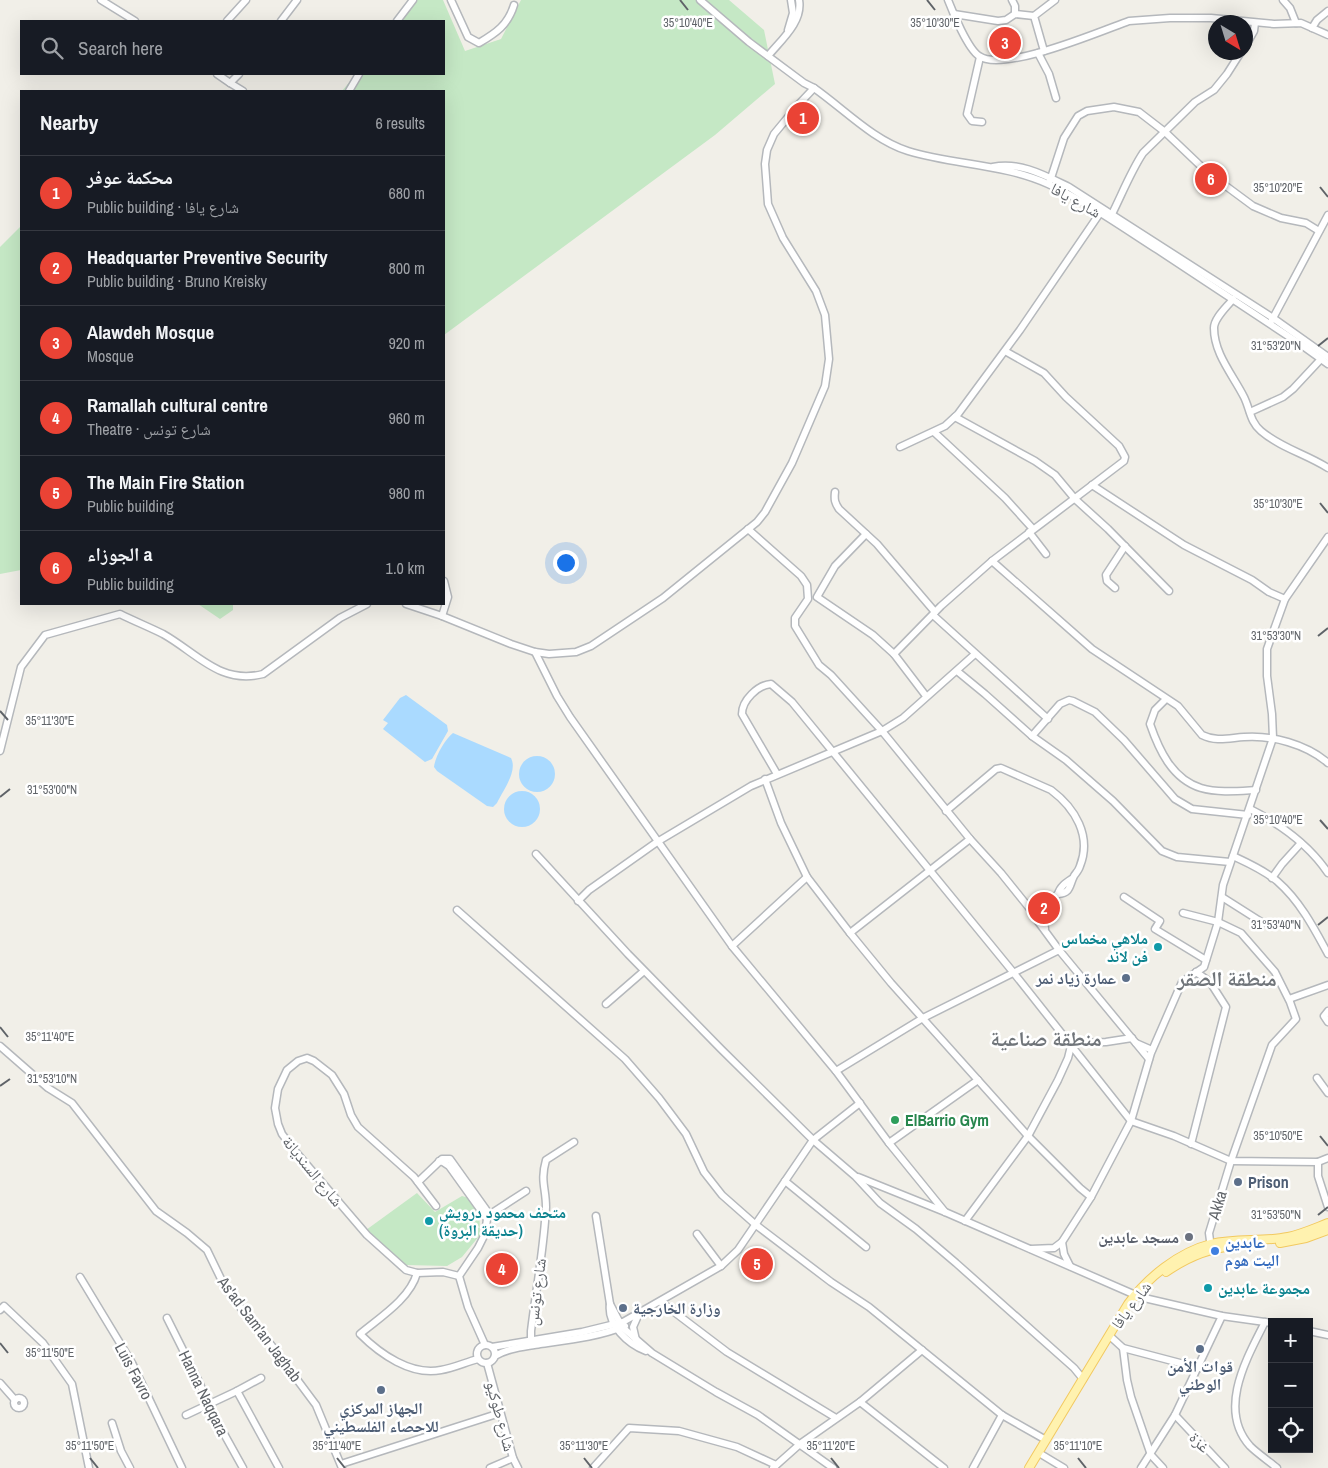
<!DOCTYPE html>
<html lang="en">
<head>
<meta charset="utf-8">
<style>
	:root { --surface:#171b24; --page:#242831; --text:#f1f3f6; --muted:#9ea1a6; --line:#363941; --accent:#ea4335 }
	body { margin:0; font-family:"Archivo Narrow","Noto Naskh Arabic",sans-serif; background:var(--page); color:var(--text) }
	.controls { position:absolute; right:15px; bottom:15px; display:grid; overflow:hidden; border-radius:0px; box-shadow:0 5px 20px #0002 }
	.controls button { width:45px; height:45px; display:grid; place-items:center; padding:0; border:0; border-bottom:1px solid var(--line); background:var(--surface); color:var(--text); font:25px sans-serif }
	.compass { position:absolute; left:1208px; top:15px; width:45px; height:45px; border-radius:50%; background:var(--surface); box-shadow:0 5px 20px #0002; rotate:142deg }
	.you { position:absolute; left:565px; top:562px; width:18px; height:18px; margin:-12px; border:4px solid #fff; border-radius:50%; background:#1a73e8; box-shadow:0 0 0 8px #1a73e833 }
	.badge { display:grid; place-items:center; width:32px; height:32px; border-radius:50%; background:var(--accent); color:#fff; font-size:16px; font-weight:700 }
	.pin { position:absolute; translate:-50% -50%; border:2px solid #fff; box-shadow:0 1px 5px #0006 }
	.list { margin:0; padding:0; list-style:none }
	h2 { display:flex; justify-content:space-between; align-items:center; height:65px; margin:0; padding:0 20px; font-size:21px }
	h2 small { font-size:16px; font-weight:400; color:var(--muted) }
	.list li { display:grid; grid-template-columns:32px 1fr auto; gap:15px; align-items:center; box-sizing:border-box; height:75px; padding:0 20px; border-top:1px solid var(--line) }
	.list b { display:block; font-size:19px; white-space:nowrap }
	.list p { margin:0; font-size:16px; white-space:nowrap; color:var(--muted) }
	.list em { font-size:16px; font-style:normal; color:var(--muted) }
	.icon { flex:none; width:28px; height:28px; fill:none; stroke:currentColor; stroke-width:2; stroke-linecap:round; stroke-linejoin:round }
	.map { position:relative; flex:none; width:1328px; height:1468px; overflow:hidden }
	.search { position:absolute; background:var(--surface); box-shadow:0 5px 20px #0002; left:20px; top:20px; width:425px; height:55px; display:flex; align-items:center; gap:12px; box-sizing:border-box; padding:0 18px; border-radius:0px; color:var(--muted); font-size:19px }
	.panel { position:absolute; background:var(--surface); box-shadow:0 5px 20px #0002; left:20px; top:90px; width:425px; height:515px; border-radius:0px }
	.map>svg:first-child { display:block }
	.green { fill:#c5e8c5 }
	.water { fill:#aadaff }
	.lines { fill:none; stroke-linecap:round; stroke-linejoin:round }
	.minor-casing { stroke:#b5b8bc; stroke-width:9 }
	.major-casing { stroke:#f2c960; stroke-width:10 }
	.minor { stroke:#fff; stroke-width:6 }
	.major { stroke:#fff2af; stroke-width:8 }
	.ticks { fill:none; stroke:#5f6368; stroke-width:2 }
	.culture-dot { fill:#0f9aa8; stroke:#fff; stroke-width:2 }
	.service-dot { fill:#5c6f8a; stroke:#fff; stroke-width:2 }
	.leisure-dot { fill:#2e9e5b; stroke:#fff; stroke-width:2 }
	.worship-dot { fill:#6b7280; stroke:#fff; stroke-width:2 }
	.shop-dot { fill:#3f7fe0; stroke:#fff; stroke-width:2 }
	.labels { text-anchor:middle; stroke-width:5; stroke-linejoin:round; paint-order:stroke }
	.street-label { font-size:16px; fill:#5f6368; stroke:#fff }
	.culture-label { font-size:16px; font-weight:bold; fill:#0d838f; stroke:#fff; text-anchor:start }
	.service-label { font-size:16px; font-weight:bold; fill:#4e5e75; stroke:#fff; text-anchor:start }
	.leisure-label { font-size:16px; font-weight:bold; fill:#27864d; stroke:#fff; text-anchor:start }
	.worship-label { font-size:16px; font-weight:bold; fill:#5b616d; stroke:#fff; text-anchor:end }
	.shop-label { font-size:16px; font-weight:bold; fill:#366cbe; stroke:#fff; text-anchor:start }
	.district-label { font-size:21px; font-weight:bold; fill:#70757a; stroke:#fff }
	.ticks-label { font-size:12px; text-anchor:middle; fill:#5f6368; stroke:#fff; stroke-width:5; stroke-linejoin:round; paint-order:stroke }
</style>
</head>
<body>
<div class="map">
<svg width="1328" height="1468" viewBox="0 0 1328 1468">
	<rect width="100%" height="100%" fill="#f1efe8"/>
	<g class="green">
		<path d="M414,0h29l22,51 36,-12 20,-39h208l35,30 11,54 -60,51 -271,200v-244h-102l14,-17h88v-53h-47z"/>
		<path d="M21,226v344l-21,4v-327z"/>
		<path d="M198,604h35v6l-13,9z"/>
		<path d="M417,1193l18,19 27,-16 17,5 1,34 -18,22 -15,9 -41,-1 -40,-35z"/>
	</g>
	<g class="water">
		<path d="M406,695l41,30 1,6 -16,28 -7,3 -42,-33 5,-6 -5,-3 17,-22z"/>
		<path d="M453,733l58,25c7,13 -8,32 -14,45l-4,4 -6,-1 -50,-35 -3,-4c1,-10 11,-28 19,-34z"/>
		<circle cx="537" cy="774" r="18"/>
		<circle cx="522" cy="809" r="18"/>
	</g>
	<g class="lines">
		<g class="minor-casing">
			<g id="minor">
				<path d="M101,0l34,21"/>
				<path d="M451,0l17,37 11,6c17,-10 29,-18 35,-38"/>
				<path d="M700,0l49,42 55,41 10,5c30,21 59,52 94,63 46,14 96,13 140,33 39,18 74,43 110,66 49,32 97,64 145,96l25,18"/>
				<path d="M948,0c5,13 20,49 31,56 24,17 122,-25 150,-35l41,-3h41l63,6 27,-1 27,12"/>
				<path d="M1012,0l3,6v8"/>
				<path d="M1283,0l7,8 6,15"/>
				<path d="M954,14l44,7 8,-1 9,-6 19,2"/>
				<path d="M227,21l19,-21"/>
				<path d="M281,21l16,-21"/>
				<path d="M397,21l16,-21"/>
				<path d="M1312,28l5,-8 11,-9"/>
				<path d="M788,30l5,-17 -2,-13"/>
				<path d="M1246,45l8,-14 1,-8"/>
				<path d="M1044,51l-10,-35 21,-16"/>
				<path d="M1038,53l11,21 7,24"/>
				<path d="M768,56c13,-16 35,-34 31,-56"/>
				<path d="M980,57l-13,57 5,7 10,1"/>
				<path d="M217,74l13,9 9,-9"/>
				<path d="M230,83l13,8"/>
				<path d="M349,91l10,-17"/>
				<path d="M993,167c26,-6 53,9 76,20l204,131 55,39"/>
				<path d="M1050,181l14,-43 14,-22 9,-5 27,-4 25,5 26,20 42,40 46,34 28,12 25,5 13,8"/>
				<path d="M1112,214c10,-20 19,-43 31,-61l52,-51 19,-12 13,-16 14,-22"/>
				<path d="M1233,299c-6,8 -19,19 -19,29 0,26 19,47 30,69 6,12 6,25 17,34 20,17 45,23 67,37"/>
				<path d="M1272,320l56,-105"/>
				<path d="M1250,412l33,-15 10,-8 28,-30"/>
				<path d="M955,417l80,44 20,14 20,24 33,30 61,62"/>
				<path d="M934,432l71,66 28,31"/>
				<path d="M900,447l45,-21 13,-12 62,-84 80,-117"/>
				<path d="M1092,485l92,60 68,35 17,12 16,7"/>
				<path d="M835,492c-1,8 0,11 4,17l38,35 58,68"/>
				<path d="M748,529l53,47 6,9 1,14 -13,19v8l24,39 12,10 51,56 88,108 31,34 29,36 4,7 25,34 90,109"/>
				<path d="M1029,532l17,22"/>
				<path d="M866,534l-31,32 -18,31 56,38 21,19"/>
				<path d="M992,561l100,88 86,57 24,29c14,7 27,3 42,2 28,-2 62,7 84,26"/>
				<path d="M1115,588l-8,-7 -1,-6 19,-29"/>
				<path d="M406,604l36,12 69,28 24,8 14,2 27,-2 15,-6 72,-48 94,-76 8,-10 27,-49 33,-77 4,-27 -4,-44 -9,-24 -33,-53 -15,-34 -3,-40 2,-14 7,-16 24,-29 16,-17"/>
				<path d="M933,615l115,104"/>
				<path d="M442,616l6,-19 -4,-16"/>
				<path d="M535,652l22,44 13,21 162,229 104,125 53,72 56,69"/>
				<path d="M957,671l28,23 47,42 34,24 47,41 49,50 15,6 53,5"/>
				<path d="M926,696l-32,-42 47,-48 51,-45 132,-100 1,-4 -6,-11 -53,-49 -22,-24 -39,-22"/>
				<path d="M1166,699l-11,11 -5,14c9,26 22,55 51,64 17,5 37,3 55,2"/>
				<path d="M1032,736l28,-32 9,-4 4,1 22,11 29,28 51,59 17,10 56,6"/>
				<path d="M0,751l21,-84 24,-32 75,-21c14,7 29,13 43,20 34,19 57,51 100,40l77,-56 27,-14"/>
				<path d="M777,774l-35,-60c0,-14 16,-29 29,-30l21,18 221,270 118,149 43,15 57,25 87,1 10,-4"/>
				<path d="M765,779l16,44 26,54 43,56 41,50 137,153 52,52 11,9"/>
				<path d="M1250,809c30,15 59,36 78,64"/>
				<path d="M946,811l50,-42 5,-1 50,22c24,18 41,46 29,76 -1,4 -4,7 -6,10 -5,10 -3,17 -16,18 2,-8 9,-12 15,-16"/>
				<path d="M536,854l92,100 93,95 92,91 42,36 25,27 36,26 40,34 118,105 9,11"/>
				<path d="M1233,856c15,7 31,14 44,25 23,20 37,47 51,73"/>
				<path d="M1272,878l10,-14 19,-21"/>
				<path d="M1124,897l36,24 -5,8 51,31"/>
				<path d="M1222,897l41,26"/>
				<path d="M578,901l11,-11 68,-48 94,-56 131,-55 21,-13 72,-64"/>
				<path d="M1044,905l-2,11 3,12"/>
				<path d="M457,910l168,149 34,39 27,36 18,38 18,23 34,30 75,57 38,25 133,108 44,25"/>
				<path d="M1183,913l35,9 23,11 34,39 15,30 6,17 -24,26 -41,116 -22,72 2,15"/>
				<path d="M1034,916l3,-6 21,-16"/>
				<path d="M850,933l120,-94"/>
				<path d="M732,946l75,-69"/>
				<path d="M1289,999l39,-14"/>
				<path d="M606,1004l38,-33"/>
				<path d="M1328,1011l-4,5 4,6"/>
				<path d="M1136,1043l16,7"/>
				<path d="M0,1046l48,42 24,15 84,108 31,22 20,17 15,31 13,20 37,45 44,59 26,63"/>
				<path d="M836,1071l87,-53 136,-68"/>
				<path d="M1317,1078l11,15"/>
				<path d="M889,1143l89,-63"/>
				<path d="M1191,1144l35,-137 -16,-25 -14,-10"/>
				<path d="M439,1161l4,1 6,4 38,53"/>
				<path d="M1318,1162v14l10,31"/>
				<path d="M858,1177l87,35 195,85 82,19 50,7"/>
				<path d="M785,1181l81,66"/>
				<path d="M418,1182l24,-23h8l40,56"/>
				<path d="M436,1206l-22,-29 -56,-50 -7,-12 -7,-21 -12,-19 -18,-14 -7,-3 -9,3 -11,9 -9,19 -3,19 3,16 4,10 13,17 72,84 39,35 11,3 26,-1 16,4"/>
				<path d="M596,1216l14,88c-3,21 18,40 36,47"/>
				<path d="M965,1221l63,-85 30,-56 10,-22 3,-12 6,-3 29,-1 26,-4"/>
				<path d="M697,1234l24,32"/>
				<path d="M1062,1242l2,12 6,12"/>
				<path d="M1031,1249l23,-1 8,-6 29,-45 40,-76 20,-68 31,-71 22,-15 14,-45 5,-37 50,-147 -1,-24 -5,-38v-27l18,-50 43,-62"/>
				<path d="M417,1273c-7,26 -38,45 -57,61 20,20 51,42 81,36 13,-2 25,-8 37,-11"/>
				<path d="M80,1277l52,86 50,105"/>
				<path d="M661,1302l66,50 109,66"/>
				<path d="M610,1304l12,23 30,26 64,39 42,23 75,53"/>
				<path d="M0,1310l4,-4 39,37 29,41 17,84"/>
				<path d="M167,1318l33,66 8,21 35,63"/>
				<path d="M1265,1322c-18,36 -48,87 -15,124 8,8 19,15 27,22"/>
				<path d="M1309,1331l19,4"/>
				<path d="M1112,1338l11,10 76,20"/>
				<path d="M531,1340v-9c5,-41 13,-83 15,-124 0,-19 -6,-26 0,-47l28,-18"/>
				<path d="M636,1340l-3,-13 4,-9"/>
				<circle cx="486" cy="1354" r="9"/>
				<path d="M485,1345l-17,-38 -9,-31 19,-28 7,-14 2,-15 5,-6 34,-22"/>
				<path d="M492,1347l90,-15 41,-10 98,-56 17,-16 75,-110 47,-37"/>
				<path d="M1123,1348l4,32 4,17 20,58 12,13"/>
				<path d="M495,1356c13,-8 30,-9 45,-12 28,-4 58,-7 85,-18"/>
				<path d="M487,1363l26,95 5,10"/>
				<path d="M0,1383l15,17"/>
				<path d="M237,1391l42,77"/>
				<circle cx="19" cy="1403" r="5"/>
				<path d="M860,1402l84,66"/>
				<path d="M186,1415l51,-24 24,-13"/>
				<path d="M1175,1415l50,53"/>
				<path d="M112,1423l9,28 9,17"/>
				<path d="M1039,1453l25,15"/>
				<path d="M341,1464l159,-51"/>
				<path d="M490,1468l23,-10"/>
				<path d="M593,1468l36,-40 50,3 58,16 39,18"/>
				<path d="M773,1468l27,-24 60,-42 62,-52"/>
				<path d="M973,1468l29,-53"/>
				<path d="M1141,1468l34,-53 47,-99"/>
			</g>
		</g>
		<g class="major-casing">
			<g id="major">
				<path d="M1280,1243l26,-5 22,-8"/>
				<path d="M1166,1272c20,-14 44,-24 68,-26"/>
				<path d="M1029,1468l99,-164c19,-26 51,-52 83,-60 25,-6 52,-2 77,-7 14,-3 27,-9 40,-14"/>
			</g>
		</g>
		<use href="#minor" class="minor"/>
		<use href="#major" class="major"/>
	</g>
	<path class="ticks" d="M680,0l8,10M927,0l8,10M1320,187l8,10M1318,346l10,-8M1320,503l8,10M1318,636l10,-8M0,711l8,9M0,797l10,-8M1320,820l8,9M1318,925l10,-8M0,1027l8,10M0,1086l10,-7M1320,1136l8,10M1318,1215l10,-8M0,1343l8,10M90,1458l8,10M337,1458l8,10M584,1458l8,10M831,1458l8,10M1078,1458l8,10"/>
	<g class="culture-dot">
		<circle cx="1158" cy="947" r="5"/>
		<circle cx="429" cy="1221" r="5"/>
		<circle cx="1208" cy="1288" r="5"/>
	</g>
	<g class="service-dot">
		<circle cx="1126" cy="978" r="5"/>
		<circle cx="1238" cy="1182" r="5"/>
		<circle cx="623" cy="1308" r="5"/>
		<circle cx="1200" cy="1349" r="5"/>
		<circle cx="381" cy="1390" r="5"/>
	</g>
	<circle class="leisure-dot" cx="895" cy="1120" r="5"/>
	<circle class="worship-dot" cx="1189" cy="1237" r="5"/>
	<circle class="shop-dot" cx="1215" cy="1251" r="5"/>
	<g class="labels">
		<g class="street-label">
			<text transform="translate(1076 200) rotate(29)" y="6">شارع يافا</text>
			<text transform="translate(313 1171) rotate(51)" y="6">شارع السنديانة</text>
			<text transform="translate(1217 1205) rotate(-73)" y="6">Akka</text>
			<text transform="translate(536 1292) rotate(-83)" y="6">شارع تونس</text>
			<text transform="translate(1131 1305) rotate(-53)" y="6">شارع يافا</text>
			<text transform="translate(260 1329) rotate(53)" y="6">As'ad Sam'an Jaghab</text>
			<text transform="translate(134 1371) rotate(62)" y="6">Luis Favro</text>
			<text transform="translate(204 1393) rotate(64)" y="6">Hanna Naqqara</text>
			<text transform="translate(501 1416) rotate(75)" y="6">شارع طوكيو</text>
			<text transform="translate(1200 1442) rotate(46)" y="6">غزة</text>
		</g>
		<g class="culture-label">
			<text x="1148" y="944" text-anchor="end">ملاهي مخماس<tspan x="1148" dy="18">فن لاند</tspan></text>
			<text x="439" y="1218">متحف محمود درويش<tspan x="439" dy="18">(حديقة البروة)</tspan></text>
			<text x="1218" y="1294">مجموعة عابدين</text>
		</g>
		<g class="service-label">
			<text x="1116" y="984" text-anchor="end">عمارة زياد نمر</text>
			<text x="1248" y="1188">Prison</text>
			<text x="633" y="1314">وزارة الخارجية</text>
			<text x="1200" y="1372" text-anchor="middle">قوات الأمن<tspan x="1200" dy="18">الوطني</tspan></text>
			<text x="381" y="1414" text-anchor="middle">الجهاز المركزي<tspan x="381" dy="18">للاحصاء الفلسطيني</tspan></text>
		</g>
		<g class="leisure-label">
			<text x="905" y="1126">ElBarrio Gym</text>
		</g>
		<g class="worship-label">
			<text x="1179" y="1243">مسجد عابدين</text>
		</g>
		<g class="shop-label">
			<text x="1225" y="1248">عابدين<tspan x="1225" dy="18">اليت هوم</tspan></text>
		</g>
		<g class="district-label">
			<text x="1227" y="986">منطقة الصقر</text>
			<text x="1046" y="1046">منطقة صناعية</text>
		</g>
	</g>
	<g class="ticks-label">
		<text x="688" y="27">35°10'40"E</text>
		<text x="935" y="27">35°10'30"E</text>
		<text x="1278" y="192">35°10'20"E</text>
		<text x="1276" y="350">31°53'20"N</text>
		<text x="1278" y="508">35°10'30"E</text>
		<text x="1276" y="640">31°53'30"N</text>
		<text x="50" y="725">35°11'30"E</text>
		<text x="52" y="794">31°53'00"N</text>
		<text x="1278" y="824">35°10'40"E</text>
		<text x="1276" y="929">31°53'40"N</text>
		<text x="50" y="1041">35°11'40"E</text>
		<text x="52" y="1083">31°53'10"N</text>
		<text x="1278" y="1140">35°10'50"E</text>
		<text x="1276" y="1219">31°53'50"N</text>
		<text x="50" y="1357">35°11'50"E</text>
		<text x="90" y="1450">35°11'50"E</text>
		<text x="337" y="1450">35°11'40"E</text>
		<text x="584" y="1450">35°11'30"E</text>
		<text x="831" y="1450">35°11'20"E</text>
		<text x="1078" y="1450">35°11'10"E</text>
	</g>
</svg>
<div class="controls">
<button>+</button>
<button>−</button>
<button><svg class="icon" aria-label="locate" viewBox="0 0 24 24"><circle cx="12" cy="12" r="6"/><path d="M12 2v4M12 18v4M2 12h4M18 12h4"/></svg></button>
</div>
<svg class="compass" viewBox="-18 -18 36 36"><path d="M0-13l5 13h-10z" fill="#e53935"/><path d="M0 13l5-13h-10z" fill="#9ea1a6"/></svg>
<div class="you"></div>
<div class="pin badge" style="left:803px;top:118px">1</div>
<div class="pin badge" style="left:1044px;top:908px">2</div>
<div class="pin badge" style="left:1005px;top:43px">3</div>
<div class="pin badge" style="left:502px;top:1269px">4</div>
<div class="pin badge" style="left:757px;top:1264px">5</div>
<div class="pin badge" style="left:1211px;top:179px">6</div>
<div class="search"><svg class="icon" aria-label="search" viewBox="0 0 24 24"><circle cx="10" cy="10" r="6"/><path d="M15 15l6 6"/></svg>Search here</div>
<section class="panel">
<h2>Nearby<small>6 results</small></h2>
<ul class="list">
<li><span class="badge">1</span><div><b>محكمة عوفر</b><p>Public building · شارع يافا</p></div><em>680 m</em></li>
<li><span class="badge">2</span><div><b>Headquarter Preventive Security</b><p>Public building · Bruno Kreisky</p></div><em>800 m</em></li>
<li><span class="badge">3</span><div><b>Alawdeh Mosque</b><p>Mosque</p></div><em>920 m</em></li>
<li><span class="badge">4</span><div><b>Ramallah cultural centre</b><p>Theatre · شارع تونس</p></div><em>960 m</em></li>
<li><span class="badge">5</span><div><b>The Main Fire Station</b><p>Public building</p></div><em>980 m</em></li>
<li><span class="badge">6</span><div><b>الجوزاء a</b><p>Public building</p></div><em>1.0 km</em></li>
</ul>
</section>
</div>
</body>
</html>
